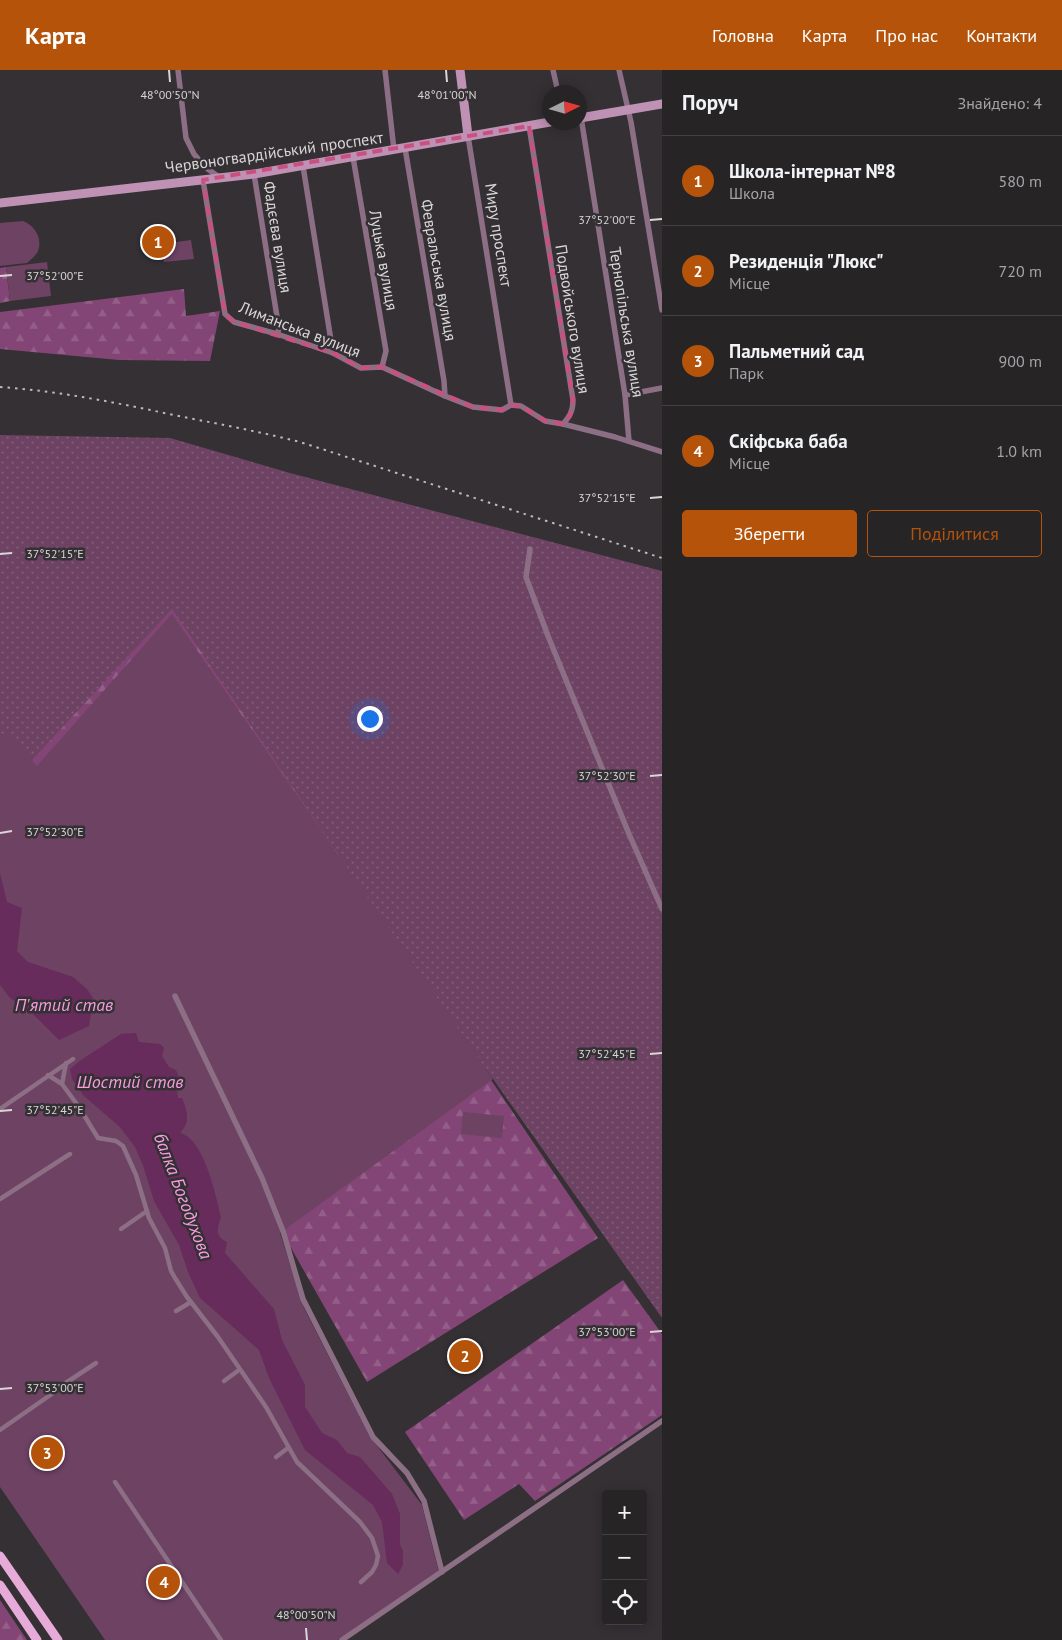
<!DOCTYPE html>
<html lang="uk">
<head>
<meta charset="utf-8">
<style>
	:root { --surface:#272426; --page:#333032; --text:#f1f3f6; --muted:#a4a4a7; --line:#434143; --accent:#b45309 }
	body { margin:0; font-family:"PT Sans",sans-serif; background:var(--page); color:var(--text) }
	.controls { position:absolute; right:15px; bottom:15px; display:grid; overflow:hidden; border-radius:5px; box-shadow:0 2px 12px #0003 }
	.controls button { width:45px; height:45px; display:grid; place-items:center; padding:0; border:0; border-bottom:1px solid var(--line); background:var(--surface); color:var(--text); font:25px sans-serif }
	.compass { position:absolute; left:542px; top:15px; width:45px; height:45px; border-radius:50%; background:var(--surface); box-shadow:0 2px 12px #0003; rotate:85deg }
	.you { position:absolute; left:369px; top:648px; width:18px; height:18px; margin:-12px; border:4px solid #fff; border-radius:50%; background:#1a73e8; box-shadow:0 0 0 8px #1a73e833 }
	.badge { display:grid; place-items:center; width:32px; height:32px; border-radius:50%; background:var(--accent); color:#fff; font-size:16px; font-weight:700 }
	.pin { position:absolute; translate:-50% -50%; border:2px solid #fff; box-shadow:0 1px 5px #0006 }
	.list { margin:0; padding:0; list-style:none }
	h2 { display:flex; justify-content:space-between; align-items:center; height:65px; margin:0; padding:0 20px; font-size:21px }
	h2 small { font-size:16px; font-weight:400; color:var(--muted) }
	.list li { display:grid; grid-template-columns:32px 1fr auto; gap:15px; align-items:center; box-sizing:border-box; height:90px; padding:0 20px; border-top:1px solid var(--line) }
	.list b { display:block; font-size:19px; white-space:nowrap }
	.list p { margin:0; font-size:16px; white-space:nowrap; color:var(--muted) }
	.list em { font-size:16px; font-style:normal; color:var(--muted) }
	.actions { display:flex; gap:10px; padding:15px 20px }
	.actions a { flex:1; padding:11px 0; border:1px solid var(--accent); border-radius:5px; text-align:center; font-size:18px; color:var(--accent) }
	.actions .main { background:var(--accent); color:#fff }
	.icon { flex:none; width:28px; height:28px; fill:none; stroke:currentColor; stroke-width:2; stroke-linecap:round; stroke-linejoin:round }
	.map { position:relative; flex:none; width:662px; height:1570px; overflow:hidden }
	header { display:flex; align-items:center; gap:30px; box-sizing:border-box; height:70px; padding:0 25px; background:var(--accent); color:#fff }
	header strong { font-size:24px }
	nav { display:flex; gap:28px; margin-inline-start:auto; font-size:18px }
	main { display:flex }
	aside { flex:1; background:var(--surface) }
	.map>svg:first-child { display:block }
	.grass { fill:url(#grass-dots) }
	.forest { fill:url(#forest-firs) }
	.park { fill:#6d4263 }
	.water { fill:#672c5b }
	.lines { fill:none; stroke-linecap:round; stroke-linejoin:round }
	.pedestrian { stroke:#8c6f85; stroke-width:4.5 }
	.minor { stroke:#8c6f85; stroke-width:5.5 }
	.secondary { stroke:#bf91b4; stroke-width:9 }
	.primary { stroke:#e6abd8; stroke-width:9 }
	.rail { stroke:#bdbabc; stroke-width:2; stroke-dasharray:2.5 5; stroke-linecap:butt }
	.marked { fill:none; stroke:#c95180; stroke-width:4; stroke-dasharray:10 6; stroke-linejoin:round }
	.ticks { fill:none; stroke:#d9d6d8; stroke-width:2 }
	.labels { text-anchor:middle; stroke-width:5; stroke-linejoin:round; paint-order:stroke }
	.street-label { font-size:16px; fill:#d9d6d8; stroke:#343033 }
	.water-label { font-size:18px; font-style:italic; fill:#f59ce1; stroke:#343033 }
	.ticks-label { font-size:12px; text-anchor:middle; fill:#d9d6d8; stroke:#343033; stroke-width:5; stroke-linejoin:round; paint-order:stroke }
</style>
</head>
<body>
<header>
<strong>Карта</strong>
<nav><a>Головна</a><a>Карта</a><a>Про нас</a><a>Контакти</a></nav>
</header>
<main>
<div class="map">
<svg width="662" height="1570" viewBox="0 0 662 1570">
	<defs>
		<pattern id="grass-dots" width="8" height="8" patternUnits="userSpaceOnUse" patternTransform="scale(1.25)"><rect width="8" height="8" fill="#6d4263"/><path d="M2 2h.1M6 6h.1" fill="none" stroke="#815d79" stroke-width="1.8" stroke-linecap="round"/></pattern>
		<pattern id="forest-firs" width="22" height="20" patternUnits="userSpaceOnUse" patternTransform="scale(1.25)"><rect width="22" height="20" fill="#824575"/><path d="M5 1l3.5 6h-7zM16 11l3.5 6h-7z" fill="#935f88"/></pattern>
	</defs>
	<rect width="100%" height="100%" fill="#343033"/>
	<path class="grass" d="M0,365l170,3 120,35 372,98v747l-176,-249 -447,-305 -39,-6z"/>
	<g class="forest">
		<path d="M6,197l4,34 -10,2v-35z"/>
		<path d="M184,219l2,27 34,-5 -10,50 -91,-1 -119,-11v-37z"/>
		<path d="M172,539l426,629 -231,144 -191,-337 -152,-262 9,-24z"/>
		<path d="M623,1210l39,54v81l-127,86 -16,-17 -55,36 -59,-88z"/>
		<path d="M0,1530l27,40h-27z"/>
	</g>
	<g class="park">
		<path d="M23,151c11,4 20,17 15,30 -2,4 -7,9 -11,12l-27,3v-43z"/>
		<path d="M191,170l3,19 -30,3 -2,-18z"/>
		<path d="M47,192l4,34 -41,5 -4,-34z"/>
		<path d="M172,544l321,465 -213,154 24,75 65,127 53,70 17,68 -101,67h-233l-105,-153v-751l10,1 27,29z"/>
		<path d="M463,1042l41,4 -2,22 -41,-4z"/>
	</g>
	<g class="water">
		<path d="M0,803l7,29 15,6 -5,43 11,11 45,15 14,12 6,9 -4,28 -30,14 -27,-27 -22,-15 -10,-13z"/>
		<path d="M136,963l3,9 21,2 4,4 -2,8 7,11 7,3 7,16 -6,4 1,8h4c5,13 9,24 -2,35 24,5 36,63 41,84 -4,11 -6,20 6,25l-2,11 49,56 8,31 23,45v22l17,26 15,7 10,13 13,4 32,37 8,20v31l3,6v14l-5,9 -11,-11 -5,-41 -9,-17 -68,-55 -36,-72 -10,-28 -59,-52 -12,-26 -9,-27 -25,-44 -11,-36 -8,-18 -15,-20 -36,-31 -12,-17 -2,-10 11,-9 40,-26z"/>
	</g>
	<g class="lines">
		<g class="pedestrian">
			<path d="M48,1005l14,9 17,23 19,31 18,3 7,5 13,29 13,43 16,30 6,23 4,7 12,19 31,40 48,70 31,55 63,60 12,16 6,18 -2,9 -4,7 -11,10"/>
			<path d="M62,1014l4,-21"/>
			<path d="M0,1039l73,-50"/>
			<path d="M0,1129l70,-45"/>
			<path d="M121,1159l26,-18"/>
			<path d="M176,1241l15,-9"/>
			<path d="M224,1311l15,-11"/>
			<path d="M55,1320l41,-27"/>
			<path d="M0,1360l56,-39"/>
			<path d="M276,1387l12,-9"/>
			<path d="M115,1412l106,158"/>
		</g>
		<g class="minor">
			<path d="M178,0l8,68 8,16 11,13 14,10"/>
			<path d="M385,0l9,80"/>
			<path d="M553,0l5,22"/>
			<path d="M619,0l12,52 31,188"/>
			<path d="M581,47l44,278 4,46"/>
			<path d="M529,56l44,274c0,11 -3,16 -10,24"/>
			<path d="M468,66l43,269"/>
			<path d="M405,78l39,233 1,15"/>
			<path d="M353,87l33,194 -4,16"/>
			<path d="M303,96l30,187"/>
			<path d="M254,104l25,155 -2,5"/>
			<path d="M203,110l22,134 9,8 43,12 56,19 28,15 21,-1 63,29 28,11 29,3 9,-5 10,1 24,15 18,3 52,13 47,15"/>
			<path d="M625,325l37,-7"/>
			<path d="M530,479l-4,28 22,59 81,198 33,75"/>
			<path d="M175,926l87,182 21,53 20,68 70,138 34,36 17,28 18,71"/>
			<path d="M342,1570l320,-219"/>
		</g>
		<g class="secondary">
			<path d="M460,0l8,66"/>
			<path d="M580,48l82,-14"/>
			<path d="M0,133l254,-29 296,-52"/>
		</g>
		<g class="primary">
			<path d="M0,1486l58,84"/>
			<path d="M0,1515l37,55"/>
		</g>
		<path class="rail" d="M0,317c58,4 113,15 169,27 44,9 88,17 131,28l362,116"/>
	</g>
	<path class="marked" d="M529,56l44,274 -3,16 -7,8 -18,-3 -24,-15 -10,-1 -9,5 -29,-3 -91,-40 -21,1 -28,-15 -99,-31 -9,-8 -22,-134z"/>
	<path class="ticks" d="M169,0l1,12M446,0l1,12M650,150l12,-1M0,206l12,-1M650,428l12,-1M0,484l12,-1M650,706l12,-1M0,763l12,-2M650,984l12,-1M0,1041l12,-1M650,1262l12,-1M0,1319l12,-1M306,1558l1,12"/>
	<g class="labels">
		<g class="street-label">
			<text transform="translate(274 82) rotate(-8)" y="6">Червоногвардійський проспект</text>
			<text transform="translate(499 165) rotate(81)" y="6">Миру проспект</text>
			<text transform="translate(278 167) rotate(81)" y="6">Фадєєва вулиця</text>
			<text transform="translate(384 190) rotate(80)" y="6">Луцька вулиця</text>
			<text transform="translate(439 200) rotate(80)" y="6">Февральська вулиця</text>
			<text transform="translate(573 249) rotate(81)" y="6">Подвойського вулиця</text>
			<text transform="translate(627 252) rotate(81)" y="6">Тернопільська вулиця</text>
			<text transform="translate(300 259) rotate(21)" y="6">Лиманська вулиця</text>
		</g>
		<g class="water-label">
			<text x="64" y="941">П'ятий став</text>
			<text x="130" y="1018">Шостий став</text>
			<text transform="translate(183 1126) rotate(69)" y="6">балка Богодухова</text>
		</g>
	</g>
	<g class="ticks-label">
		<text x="170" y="29">48°00'50"N</text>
		<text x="447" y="29">48°01'00"N</text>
		<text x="607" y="154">37°52'00"E</text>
		<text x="55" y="210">37°52'00"E</text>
		<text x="607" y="432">37°52'15"E</text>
		<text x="55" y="488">37°52'15"E</text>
		<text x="607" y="710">37°52'30"E</text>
		<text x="55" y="766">37°52'30"E</text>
		<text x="607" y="988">37°52'45"E</text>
		<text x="55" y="1044">37°52'45"E</text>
		<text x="607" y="1266">37°53'00"E</text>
		<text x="55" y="1322">37°53'00"E</text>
		<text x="306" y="1549">48°00'50"N</text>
	</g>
</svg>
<div class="controls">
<button>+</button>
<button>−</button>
<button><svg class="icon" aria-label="locate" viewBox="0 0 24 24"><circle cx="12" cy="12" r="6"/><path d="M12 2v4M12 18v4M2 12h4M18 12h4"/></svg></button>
</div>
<svg class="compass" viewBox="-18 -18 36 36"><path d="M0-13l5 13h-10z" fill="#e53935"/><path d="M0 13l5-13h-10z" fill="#a4a4a7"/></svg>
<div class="you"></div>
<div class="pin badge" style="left:158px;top:172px">1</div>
<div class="pin badge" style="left:465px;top:1286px">2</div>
<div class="pin badge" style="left:47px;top:1383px">3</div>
<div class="pin badge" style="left:164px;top:1512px">4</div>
</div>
<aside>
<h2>Поруч<small>Знайдено: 4</small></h2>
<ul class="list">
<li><span class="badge">1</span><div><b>Школа-інтернат №8</b><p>Школа</p></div><em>580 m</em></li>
<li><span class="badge">2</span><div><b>Резиденція &quot;Люкс&quot;</b><p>Місце</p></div><em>720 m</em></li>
<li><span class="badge">3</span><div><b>Пальметний сад</b><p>Парк</p></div><em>900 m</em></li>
<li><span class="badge">4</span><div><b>Скіфська баба</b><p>Місце</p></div><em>1.0 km</em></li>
</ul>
<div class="actions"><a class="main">Зберегти</a><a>Поділитися</a></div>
</aside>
</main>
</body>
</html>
